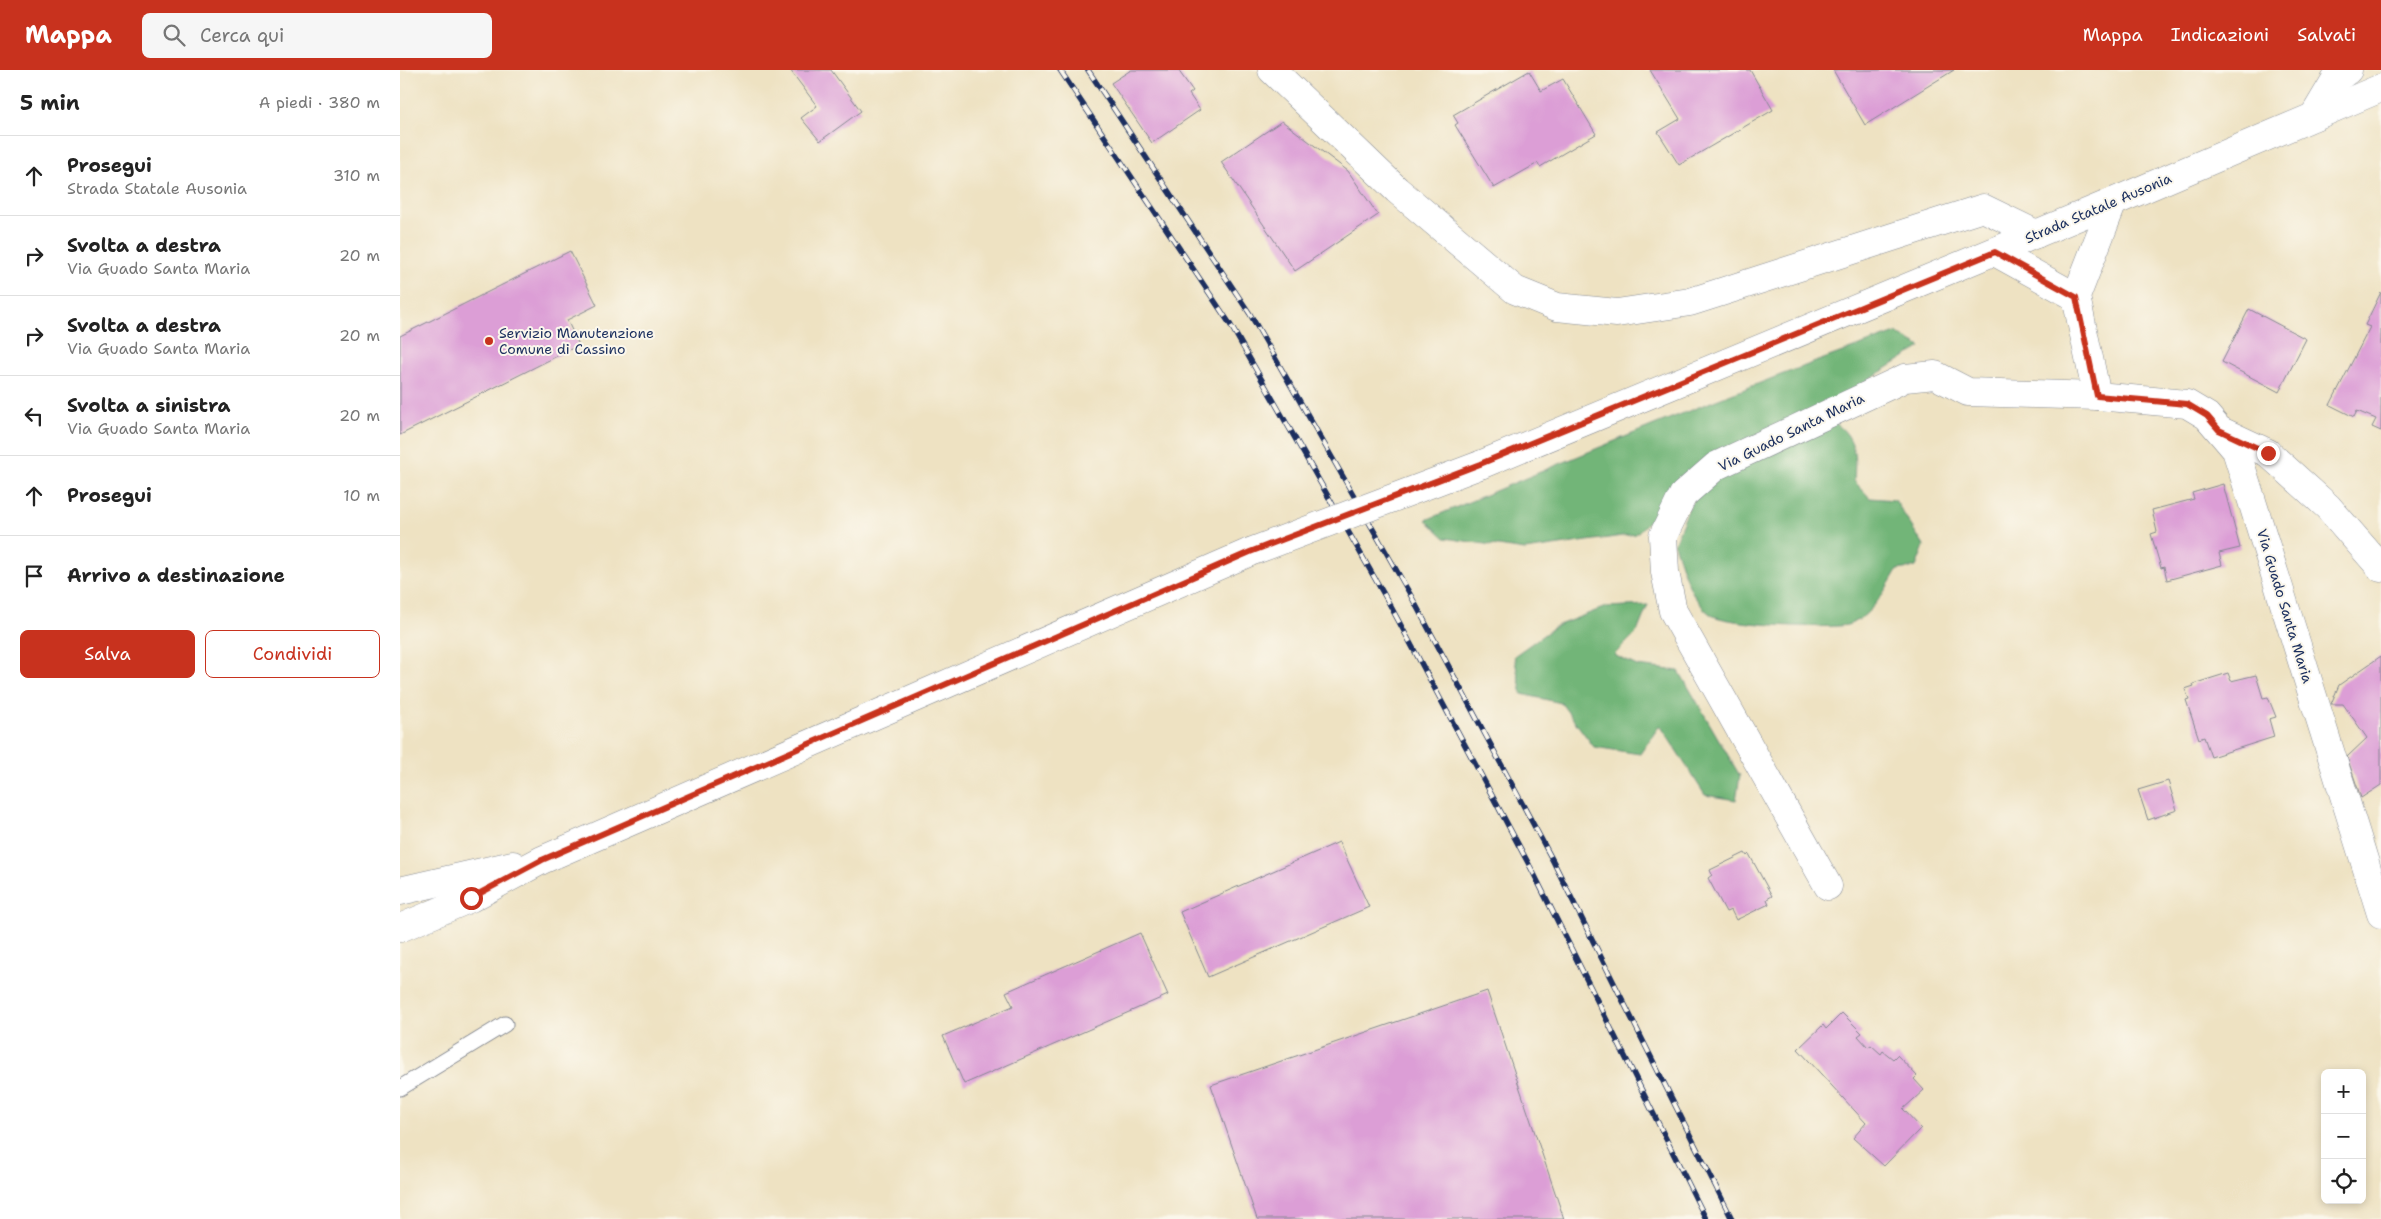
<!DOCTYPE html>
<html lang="it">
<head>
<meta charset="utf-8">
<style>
	:root { --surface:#fff; --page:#f6f6f6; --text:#222; --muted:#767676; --line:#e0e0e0; --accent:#c8321e }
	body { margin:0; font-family:"Shantell Sans",sans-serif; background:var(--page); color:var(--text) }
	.controls { position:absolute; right:15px; bottom:15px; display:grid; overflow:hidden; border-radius:8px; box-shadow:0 2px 8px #0003 }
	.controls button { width:45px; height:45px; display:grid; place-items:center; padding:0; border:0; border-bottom:1px solid var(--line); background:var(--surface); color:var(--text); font:25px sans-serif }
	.stop { position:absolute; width:15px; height:15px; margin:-11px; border:4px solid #c8321e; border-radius:50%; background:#fff }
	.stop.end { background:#c8321e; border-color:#fff; box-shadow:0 1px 5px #0008 }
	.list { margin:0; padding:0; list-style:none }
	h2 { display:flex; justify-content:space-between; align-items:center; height:65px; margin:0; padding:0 20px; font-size:21px }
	h2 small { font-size:16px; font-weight:400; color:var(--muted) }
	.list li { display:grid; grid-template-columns:32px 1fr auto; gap:15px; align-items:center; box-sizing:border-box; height:80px; padding:0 20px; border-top:1px solid var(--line) }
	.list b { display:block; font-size:19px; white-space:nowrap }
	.list p { margin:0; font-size:16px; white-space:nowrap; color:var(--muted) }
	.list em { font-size:16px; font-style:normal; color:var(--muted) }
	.actions { display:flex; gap:10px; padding:15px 20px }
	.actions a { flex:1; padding:11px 0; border:1px solid var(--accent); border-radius:8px; text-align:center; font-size:18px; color:var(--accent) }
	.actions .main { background:var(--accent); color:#fff }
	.icon { flex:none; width:28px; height:28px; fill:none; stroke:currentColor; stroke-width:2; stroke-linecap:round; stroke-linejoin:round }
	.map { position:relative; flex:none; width:1981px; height:1149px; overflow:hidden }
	header { display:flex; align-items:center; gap:30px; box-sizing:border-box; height:70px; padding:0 25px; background:var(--accent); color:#fff }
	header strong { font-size:24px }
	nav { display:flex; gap:28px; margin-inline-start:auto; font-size:18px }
	.search { width:350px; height:45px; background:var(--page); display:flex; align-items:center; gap:12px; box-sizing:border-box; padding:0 18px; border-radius:8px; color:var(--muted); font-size:19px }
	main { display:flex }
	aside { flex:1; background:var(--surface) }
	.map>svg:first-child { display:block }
	.forest { fill:#72b578; stroke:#46726b }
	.building { fill:#dc9ed6 }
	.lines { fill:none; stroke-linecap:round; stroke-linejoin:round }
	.service-casing { stroke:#848890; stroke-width:17 }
	.minor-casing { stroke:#848890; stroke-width:29 }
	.primary-casing { stroke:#848890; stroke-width:29 }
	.trunk-casing { stroke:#848890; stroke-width:29 }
	.service { stroke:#fff; stroke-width:15 }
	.minor { stroke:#fff; stroke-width:28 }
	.primary { stroke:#fff; stroke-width:28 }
	.trunk { stroke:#fff; stroke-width:28 }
	.rail-casing { stroke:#1b2f5e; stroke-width:5.5 }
	.rail { stroke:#fbf7ec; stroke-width:4; stroke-dasharray:11; stroke-linecap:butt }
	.primary-bridge-casing { stroke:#848890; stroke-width:29; stroke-linecap:butt }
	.primary-bridge { stroke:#fff; stroke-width:28 }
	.route { stroke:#c8321e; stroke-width:6 }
	.poi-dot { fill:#c8321e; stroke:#fbf7ec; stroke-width:2 }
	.labels { text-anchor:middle; stroke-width:4; stroke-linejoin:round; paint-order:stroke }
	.street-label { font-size:14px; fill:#1b2f5e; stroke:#fbf7ec }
	.poi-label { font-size:14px; fill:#1b2f5e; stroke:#fbf7ec; text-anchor:start }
</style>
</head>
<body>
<header>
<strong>Mappa</strong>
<div class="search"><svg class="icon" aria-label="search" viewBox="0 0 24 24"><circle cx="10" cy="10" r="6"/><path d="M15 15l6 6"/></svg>Cerca qui</div>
<nav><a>Mappa</a><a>Indicazioni</a><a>Salvati</a></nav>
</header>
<main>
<aside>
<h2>5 min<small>A piedi · 380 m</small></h2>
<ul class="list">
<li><svg class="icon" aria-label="ahead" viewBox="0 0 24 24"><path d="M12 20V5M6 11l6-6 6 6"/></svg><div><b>Prosegui</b><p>Strada Statale Ausonia</p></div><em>310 m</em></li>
<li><svg class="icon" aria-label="right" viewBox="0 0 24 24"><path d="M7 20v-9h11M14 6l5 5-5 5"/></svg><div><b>Svolta a destra</b><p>Via Guado Santa Maria</p></div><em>20 m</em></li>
<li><svg class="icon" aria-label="right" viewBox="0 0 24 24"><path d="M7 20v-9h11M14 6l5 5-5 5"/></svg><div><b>Svolta a destra</b><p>Via Guado Santa Maria</p></div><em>20 m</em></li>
<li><svg class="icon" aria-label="left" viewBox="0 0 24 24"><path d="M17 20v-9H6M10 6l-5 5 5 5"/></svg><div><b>Svolta a sinistra</b><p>Via Guado Santa Maria</p></div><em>20 m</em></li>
<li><svg class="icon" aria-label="ahead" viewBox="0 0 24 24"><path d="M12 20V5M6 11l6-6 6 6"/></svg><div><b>Prosegui</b></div><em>10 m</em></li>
<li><svg class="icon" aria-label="arrive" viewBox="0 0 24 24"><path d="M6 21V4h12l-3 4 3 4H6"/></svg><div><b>Arrivo a destinazione</b></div></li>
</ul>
<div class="actions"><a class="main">Salva</a><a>Condividi</a></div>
</aside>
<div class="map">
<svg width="1981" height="1149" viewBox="0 0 1981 1149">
	<rect width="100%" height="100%" fill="#fbf7ec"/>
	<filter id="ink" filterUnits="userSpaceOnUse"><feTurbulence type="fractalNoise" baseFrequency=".02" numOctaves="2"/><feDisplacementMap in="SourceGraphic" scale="10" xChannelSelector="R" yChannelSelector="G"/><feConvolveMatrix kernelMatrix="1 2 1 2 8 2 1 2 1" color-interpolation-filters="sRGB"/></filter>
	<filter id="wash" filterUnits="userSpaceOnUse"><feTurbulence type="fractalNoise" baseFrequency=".0096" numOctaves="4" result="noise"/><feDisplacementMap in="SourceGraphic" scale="20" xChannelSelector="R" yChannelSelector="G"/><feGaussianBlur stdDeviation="1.12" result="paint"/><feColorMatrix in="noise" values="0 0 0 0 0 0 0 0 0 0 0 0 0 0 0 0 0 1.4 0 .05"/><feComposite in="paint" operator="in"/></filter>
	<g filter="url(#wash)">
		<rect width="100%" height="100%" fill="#eee2c2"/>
		<g class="forest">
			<path d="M1496,263l25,14 -257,159 -28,28 -111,16 -80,-12 -19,-18c155,-65 311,-132 470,-187z"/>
			<path d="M1429,349c27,16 27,33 25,62l16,17 25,2 29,46 -8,21 -19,3c-12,20 -26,48 -50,55 -19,4 -124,0 -137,-11 -21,-17 -27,-45 -36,-70l17,-41 34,-33z"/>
			<path d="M1248,535l-11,27 -23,23 23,11 42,5 61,105 -4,24 -31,-5 -45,-70 -20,29 -46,-7 -33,-44 -39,-9 -8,-38 42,-30 50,-19z"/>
		</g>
		<g id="blocks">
			<g class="building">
				<path d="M390,0h41l30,41 -41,30 -19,-23 16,-12z"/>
				<path d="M731,0h47l15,21 -4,3 11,16 -48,33 -41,-60z"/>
				<path d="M1250,0h100l23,40 -94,55 -21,-33 22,-13z"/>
				<path d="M1433,0h121l-89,55z"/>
				<path d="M1129,1l12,20 22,-12 33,55 -56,33 -2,-4 -44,25 -39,-63 3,-2 -5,-8z"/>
				<path d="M882,51l66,50 30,44 -83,56 -74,-109z"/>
				<path d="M170,181l27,54 -30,15 12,25 -179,90v-99z"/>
				<path d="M1981,222v139l-9,-4 4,-8 -19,-8 -3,6 -24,-12 40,-78 -5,-2z"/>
				<path d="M1849,239l57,30 -27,53 -57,-30z"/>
				<path d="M1823,414l17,64 -21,5 3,12 -55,15 -3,-13 -3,1 -10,-34 6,-2 -5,-22 42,-11 -2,-6z"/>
				<path d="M1981,586v129l-20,13 -14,-41 20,-19 -24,-34h-12l8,-19z"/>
				<path d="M1828,603l3,8 25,-6 7,23 5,-1 8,20 -7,2 5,18 -63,20 -7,-20 -5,2 -13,-39 3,-1 -4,-10 9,-3 -1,-2z"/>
				<path d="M1768,711l9,29 -29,10 -10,-30z"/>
				<path d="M939,772l30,65 -161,70 -28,-65z"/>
				<path d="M1345,783l2,3 2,-2 23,42 -5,3 2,5 -33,16 -5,-10 -5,2 -18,-34 4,-3 -2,-5z"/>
				<path d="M740,863l28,62 -204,89 -21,-48 70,-30 -7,-14z"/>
				<path d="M1087,921l77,228h-307l-46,-134z"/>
				<path d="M1442,943l20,20 -4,3 10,11 3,-2 10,9 2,-3 10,8 4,-4 20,21 -3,3 10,11 -21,19 18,19 -37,38 -31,-28 13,-15 -68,-74 25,-24 3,4z"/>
			</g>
		</g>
	</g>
	<g filter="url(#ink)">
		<use href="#blocks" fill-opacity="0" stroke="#848890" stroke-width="1"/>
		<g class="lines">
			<g class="service-casing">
				<path id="service" d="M0,1018l105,-64"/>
			</g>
			<g class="minor-casing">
				<g id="minor">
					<path d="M872,0l125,120 118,100 42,17 60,6 73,-11 293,-94 53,26"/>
					<path d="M1595,182l81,45"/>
					<path d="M1697,326l-21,-99 37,-95"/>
					<path d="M1823,362l45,21 60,54 53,61"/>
					<path d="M1428,816l-155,-275 -8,-39 -2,-36 20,-41 33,-29 189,-88 30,-3 33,17 129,4 90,8 20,12 29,34 145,464"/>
				</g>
			</g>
			<g class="primary-casing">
				<g id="primary">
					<path d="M1080,395l633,-263 268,-114"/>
					<path d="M0,821l113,-26"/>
					<path d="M0,858l71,-30 71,-38 708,-308"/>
				</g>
			</g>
			<g class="trunk-casing">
				<path id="trunk" d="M1914,46l22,-37 12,-9"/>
			</g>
			<use href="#service" class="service"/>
			<use href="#minor" class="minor"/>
			<use href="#primary" class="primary"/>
			<use href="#trunk" class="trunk"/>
			<g class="rail-casing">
				<g id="rail">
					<path d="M660,0l170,254 160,281 143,267 173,347"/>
					<path d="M688,0l162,244 160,280 143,267 179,358"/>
				</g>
			</g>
			<use href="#rail" class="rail"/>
			<g class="primary-bridge-casing">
				<path id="primary-bridge" d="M850,482l230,-87"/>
			</g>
			<use href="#primary-bridge" class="primary-bridge"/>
		</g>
	</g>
	<g class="lines" filter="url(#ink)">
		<path class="route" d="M71,828l71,-38 708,-308 230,-88 515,-212 81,45 21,99 90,8 20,12 12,14 49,23"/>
	</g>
	<circle class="poi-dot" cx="89" cy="271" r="5"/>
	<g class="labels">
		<g class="street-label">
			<text transform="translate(1698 138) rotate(-23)" y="5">Strada Statale Ausonia</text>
			<text transform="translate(1391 362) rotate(-26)" y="5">Via Guado Santa Maria</text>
			<text transform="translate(1885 536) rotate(73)" y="5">Via Guado Santa Maria</text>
		</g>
		<g class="poi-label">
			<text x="99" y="268">Servizio Manutenzione<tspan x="99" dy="16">Comune di Cassino</tspan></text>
		</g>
	</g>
</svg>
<div class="controls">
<button>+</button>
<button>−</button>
<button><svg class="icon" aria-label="locate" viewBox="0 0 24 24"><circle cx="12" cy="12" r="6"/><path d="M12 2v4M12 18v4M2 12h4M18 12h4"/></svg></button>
</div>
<div class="stop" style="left:71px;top:828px"></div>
<div class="stop end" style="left:1868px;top:383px"></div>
</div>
</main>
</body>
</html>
